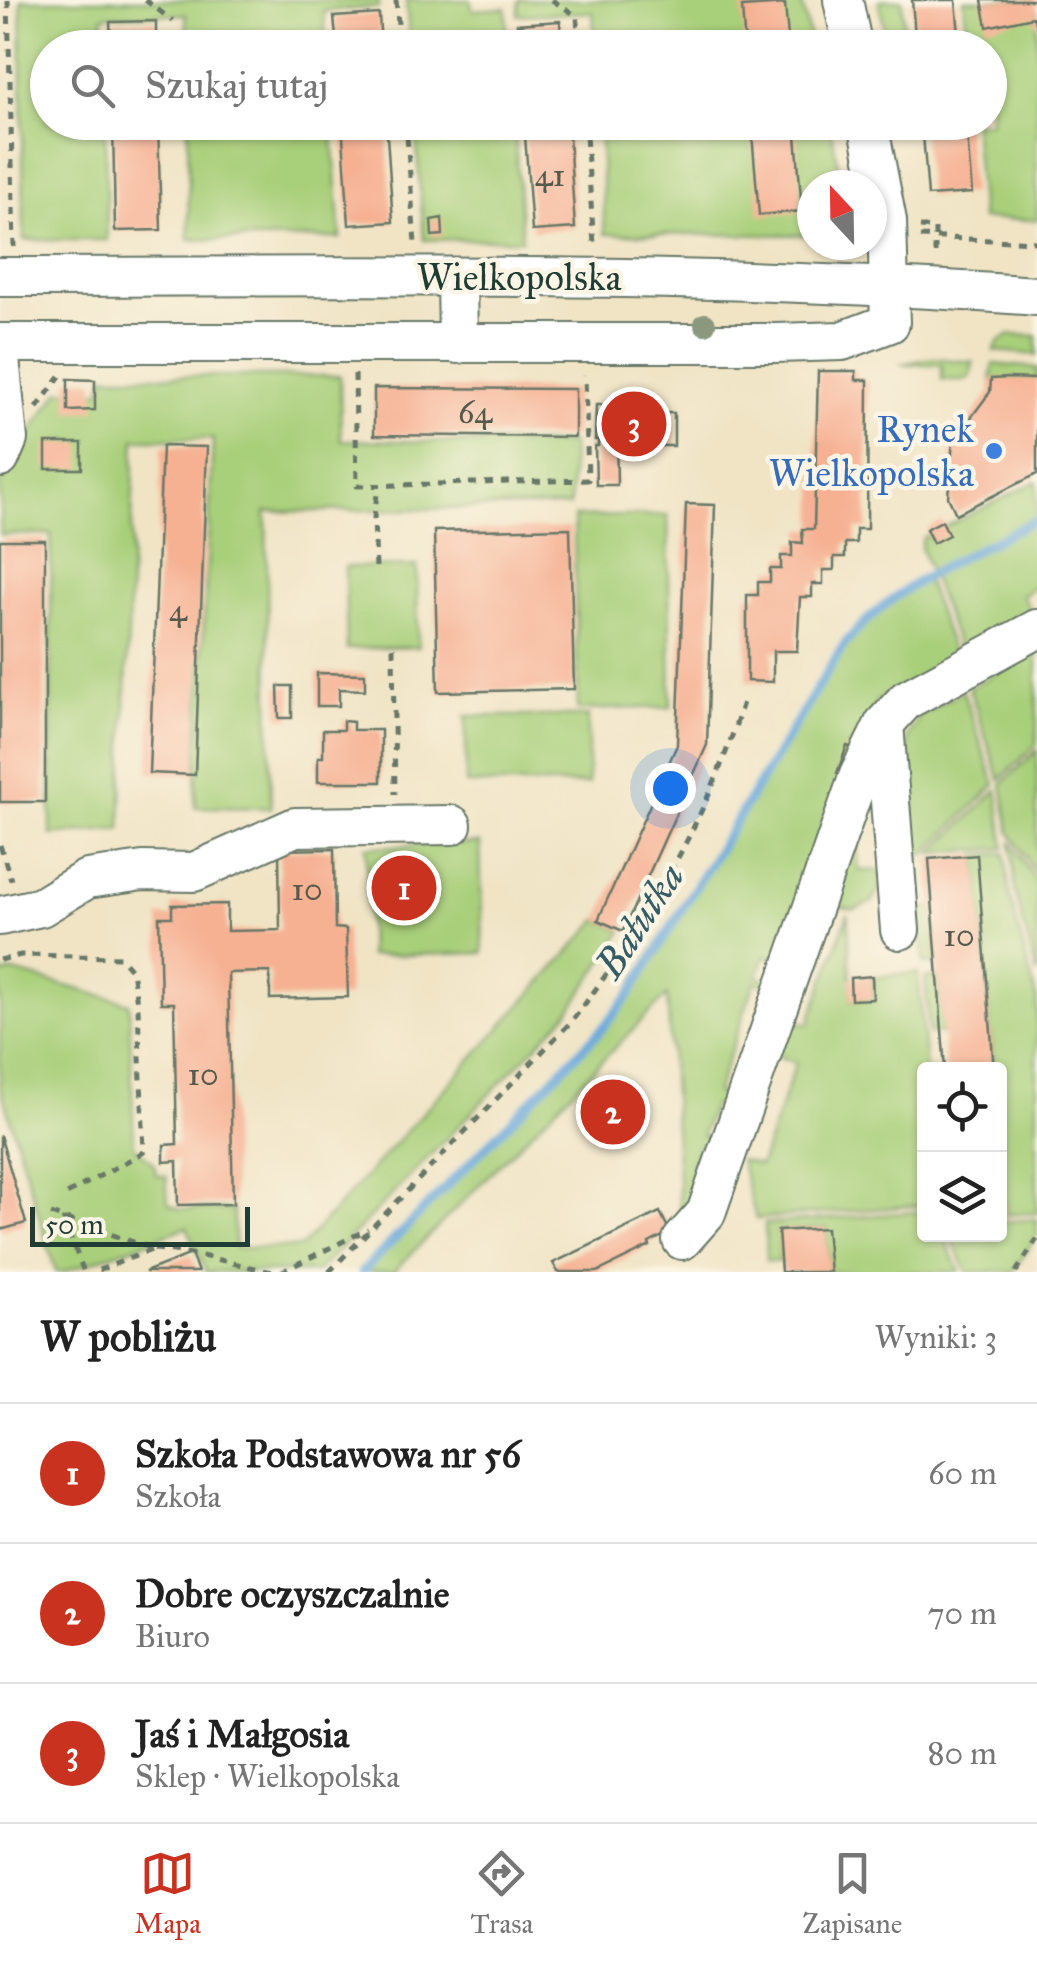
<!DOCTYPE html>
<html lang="pl">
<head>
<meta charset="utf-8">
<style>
	:root { --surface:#fff; --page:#f6f6f6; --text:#222; --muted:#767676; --line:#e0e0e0; --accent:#c8321e }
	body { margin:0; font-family:"IM FELL Great Primer",serif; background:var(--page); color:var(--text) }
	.controls { position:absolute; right:30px; bottom:30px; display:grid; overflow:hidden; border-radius:10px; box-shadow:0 2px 8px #0004 }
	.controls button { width:90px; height:90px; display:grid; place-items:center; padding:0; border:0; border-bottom:2px solid var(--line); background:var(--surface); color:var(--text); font:50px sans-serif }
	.compass { position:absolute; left:797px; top:170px; width:90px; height:90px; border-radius:50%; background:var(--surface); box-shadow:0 2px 8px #0004; rotate:338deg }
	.scale { position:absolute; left:30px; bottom:25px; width:220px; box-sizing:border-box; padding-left:10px; border:5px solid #1f3d34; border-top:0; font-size:28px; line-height:35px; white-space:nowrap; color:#1f3d34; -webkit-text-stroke:8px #fcf5e5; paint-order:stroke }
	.you { position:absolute; left:670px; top:788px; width:35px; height:35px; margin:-25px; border:8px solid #fff; border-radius:50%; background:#1a73e8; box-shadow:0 0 0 15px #1a73e833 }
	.badge { display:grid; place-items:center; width:65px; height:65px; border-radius:50%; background:var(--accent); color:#fff; font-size:32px; font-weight:700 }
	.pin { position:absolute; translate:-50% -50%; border:5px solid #fff; box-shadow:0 2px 10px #0006 }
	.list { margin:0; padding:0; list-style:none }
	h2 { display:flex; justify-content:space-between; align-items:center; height:130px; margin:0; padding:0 40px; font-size:42px }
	h2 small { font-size:32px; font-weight:400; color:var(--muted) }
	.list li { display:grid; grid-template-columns:65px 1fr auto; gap:30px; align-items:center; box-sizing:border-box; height:140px; padding:0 40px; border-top:2px solid var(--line) }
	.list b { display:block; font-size:38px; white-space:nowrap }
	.list p { margin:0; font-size:32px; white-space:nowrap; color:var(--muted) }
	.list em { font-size:32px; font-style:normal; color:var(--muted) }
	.icon { flex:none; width:55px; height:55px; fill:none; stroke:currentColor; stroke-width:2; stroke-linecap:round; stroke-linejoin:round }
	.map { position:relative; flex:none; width:1037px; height:1272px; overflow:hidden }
	.search { position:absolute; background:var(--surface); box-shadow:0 2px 8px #0004; left:30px; right:30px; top:30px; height:110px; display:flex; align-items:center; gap:25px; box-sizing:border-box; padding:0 35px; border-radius:55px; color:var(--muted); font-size:38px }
	.sheet { height:550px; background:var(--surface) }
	nav { display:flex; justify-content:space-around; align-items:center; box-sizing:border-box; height:140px; border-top:2px solid var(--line); background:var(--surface); font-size:28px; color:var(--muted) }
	nav a { display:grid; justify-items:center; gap:5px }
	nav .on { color:var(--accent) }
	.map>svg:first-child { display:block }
	.green { fill:#a8cf79; stroke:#648656; stroke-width:2.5 }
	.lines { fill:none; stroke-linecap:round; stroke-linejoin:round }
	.stream { stroke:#68a7da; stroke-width:9 }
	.building { fill:#f6b193 }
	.minor-casing { stroke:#687767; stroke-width:42 }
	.path { stroke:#687767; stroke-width:5; stroke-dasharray:8 8; stroke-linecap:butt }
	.minor { stroke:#fff; stroke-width:38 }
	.tree { fill:#8c987d }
	.shop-dot { fill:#3f7fe0; stroke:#fcf5e5; stroke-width:4 }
	.labels { text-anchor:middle; stroke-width:9; stroke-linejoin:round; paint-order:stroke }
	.number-label { font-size:32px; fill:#555a4c }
	.street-label { font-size:38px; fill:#1f3d34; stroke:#fcf5e5 }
	.shop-label { font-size:38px; fill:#366cbe; stroke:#fcf5e5; text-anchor:end }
	.water-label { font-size:40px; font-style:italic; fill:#355d66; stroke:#fcf5e5 }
</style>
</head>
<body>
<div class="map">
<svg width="1037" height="1272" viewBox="0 0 1037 1272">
	<rect width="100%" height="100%" fill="#fcf5e5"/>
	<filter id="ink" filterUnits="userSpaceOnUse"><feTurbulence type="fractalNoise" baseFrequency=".01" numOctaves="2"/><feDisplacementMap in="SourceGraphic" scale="20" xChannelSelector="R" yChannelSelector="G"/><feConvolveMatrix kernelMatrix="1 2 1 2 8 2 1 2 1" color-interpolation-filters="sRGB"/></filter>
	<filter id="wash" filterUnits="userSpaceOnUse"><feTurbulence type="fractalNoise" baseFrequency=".0048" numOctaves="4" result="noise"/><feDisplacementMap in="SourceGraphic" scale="40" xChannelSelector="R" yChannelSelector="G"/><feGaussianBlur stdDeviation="2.25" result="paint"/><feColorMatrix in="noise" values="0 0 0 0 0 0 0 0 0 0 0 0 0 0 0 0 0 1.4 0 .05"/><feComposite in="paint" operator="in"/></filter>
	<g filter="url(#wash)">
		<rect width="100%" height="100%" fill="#f0e4c5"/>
		<g class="green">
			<path d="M21,0h358v7l-55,4 2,36h-139l-1,-33 -83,2v31l-55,1v74l57,1 2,117h-83z"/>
			<path d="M406,0h65l1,10 34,-2 2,39h-98z"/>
			<path d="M519,0h282l11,47h-217l-2,-35 -75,3z"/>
			<path d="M879,0h23l3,47h-17z"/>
			<path d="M964,0h70l3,12v208l-56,-1 -8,-96 17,-1v-74l-22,-1z"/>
			<path d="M188,123h144l9,115 -152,2z"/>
			<path d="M415,123h99l8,116 -98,1z"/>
			<path d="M599,123h230l14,62h-31v45l-6,5 -201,-1z"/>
			<path d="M1010,335l27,1v19l-43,-4 5,-10z"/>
			<path d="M934,358l39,4 -2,14 -6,4h-23v-15l-42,-1z"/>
			<path d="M993,364l44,4v11h-46z"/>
			<path d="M105,376h235l1,64 231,4 -2,62 -304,6 5,296 -76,-1 18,-368h-78l-14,390 -70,6v-301l-51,1v-62l60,-82h41z"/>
			<path d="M1037,481v105l-15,9 11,21 -72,39 -40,-107 2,-10 6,-3 4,7 12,-15z"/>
			<path d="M668,515l3,192 -93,3 -4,-193z"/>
			<path d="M417,566l1,81 -71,2 -2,-82z"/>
			<path d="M925,577l30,81 -78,42 -18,50 -12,-3 -9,26 12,5 -65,185 -20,-7 -8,20 21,8 -2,5 -21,-7 -39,111 21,8 -3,11 -21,-7 -11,30 20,8 -3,9 -20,-7 -7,20 20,8 -31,57 -14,-235 -274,277h-31l239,-242 28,-34 214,-350 34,-37z"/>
			<path d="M1037,651v93l-37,36 -31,-92z"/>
			<path d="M963,691l32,94 -70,69 -10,1 -8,-119 14,-21z"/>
			<rect x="466" y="716" width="122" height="68"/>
			<path d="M1037,750v125l-27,-43 -8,-48z"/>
			<path d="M997,790l8,58 -73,5z"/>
			<path d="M855,825l4,46 22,-1 -2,20 -7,12 -18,8 -26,-7z"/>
			<path d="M1011,842l26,41v92l-21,-79z"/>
			<path d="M480,843l3,110 -114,3 -3,-109z"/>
			<path d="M1005,853l5,45 27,102v213l-31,2 -6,-77v-68l-6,-1 -17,-214z"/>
			<path d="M933,907l4,56 -13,1 -4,-56z"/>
			<path d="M848,914l4,86 21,-2 -1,-21 46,-4 8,96 -2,136 -168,14 -16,-59 20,5 36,-102 -21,-8 13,-37 21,6z"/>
			<path d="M598,920l25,11 -55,82 -251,259h-111l-19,-45 -123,45h-8l-56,-186v-111l14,-3 115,31 5,143 20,18 2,11 10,1 2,27 12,6 53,1 2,38 66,-1z"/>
			<path d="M938,977l5,55 -14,2 -4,-56z"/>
			<path d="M924,1211v23l19,1 17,37h-130l-4,-44 -48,3 2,31 -14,-1 -1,-37z"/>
			<path d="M1037,1219v16l-24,37h-46l-17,-37 50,-1v-12z"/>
		</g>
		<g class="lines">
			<path class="stream" d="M362,1272l239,-242 28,-34 214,-350c50,-62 125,-91 194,-127"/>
		</g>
		<g id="blocks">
			<g class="building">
				<path d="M912,0h44l4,48h-44z"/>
				<path d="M982,0h55v28l-4,-11 -46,10z"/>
				<path d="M785,4l4,44h-44l-3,-41z"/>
				<path d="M379,14l2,34h-44l-3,-31z"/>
				<path d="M156,21v27h-45l-1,-26z"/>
				<path d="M560,21l2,27h-43l-2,-24z"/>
				<path d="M113,122h45l3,108 -46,1z"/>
				<path d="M342,122h44l7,100 -44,3z"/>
				<path d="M524,122h44l7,106 -43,3z"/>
				<path d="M751,122h44l7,89 -43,4z"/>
				<path d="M922,122h44l6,71 -44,3z"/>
				<path d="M442,218l1,17 -11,1 -1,-16z"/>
				<path d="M818,371h38v9h12l-1,149h-11v14h-11v14h-11v13h-11v14h-11v13h-12l-3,54h-24v31l-26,-1v-86h11v-13h12v-13h11v-13h11v-14l11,1 -1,-14h12z"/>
				<path d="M1007,378l30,1v95l-81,40 -8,-17 6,-68 13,-6 23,-31 1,-13z"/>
				<path d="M68,379l27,1v30l-27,1z"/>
				<path d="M374,388l201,1v48l-201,-2z"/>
				<path d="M596,405h53l-1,23h-32l1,57h-21l-1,-39h3v-6h-3z"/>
				<rect x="653" y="413" width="21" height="33"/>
				<rect x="46" y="443" width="36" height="26"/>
				<path d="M162,446l45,1 -12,328 -46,-2z"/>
				<path d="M686,504l29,1 -8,240 -84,186 -25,-11 79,-175z"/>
				<path d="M942,521l7,14 -16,8 -7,-14z"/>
				<path d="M570,528l4,161 -136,3 -4,-161z"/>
				<rect x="0" y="540" width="45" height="262"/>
				<path d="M317,673l48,1v16l-26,-1v17h-22z"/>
				<path d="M278,686h14v32h-13z"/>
				<path d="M343,721l10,1v8h28v52h-63v-25h5v-27h20z"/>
				<path d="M847,746l12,4 -9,28 -13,-5z"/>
				<path d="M334,849l1,79 11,1 2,68 -78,2v-27l-42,1 5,231 -55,1 -1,-44 -13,1v-17l13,-1 -3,-141h-13l-2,-86h13v-12l55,-1v27l53,-1 -1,-80z"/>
				<path d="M977,855l17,215h-49l-16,-211z"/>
				<path d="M872,976l1,23 -22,1 -1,-22z"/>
				<path d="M0,1135l26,88 -26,7z"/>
				<path d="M1000,1173h2l4,42 -6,1z"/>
				<path d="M660,1212l10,20 -21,11 1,3 -53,26h-39l-5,-9z"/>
				<path d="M826,1228l4,44h-49l-3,-41z"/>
				<path d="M191,1254l7,18h-53z"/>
			</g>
		</g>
	</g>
	<g filter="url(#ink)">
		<use href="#blocks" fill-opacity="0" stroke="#687767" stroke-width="2.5"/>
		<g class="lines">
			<g class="minor-casing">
				<g id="minor">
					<path d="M843,0l10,48"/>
					<path d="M0,277c346,0 692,-7 1037,19"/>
					<path d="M457,277l1,67"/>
					<path d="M0,343h776l66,-2 48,-18 -3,-102 -19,-99"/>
					<path d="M0,358l8,81 -8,19"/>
					<path d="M884,724l22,-24 131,-71"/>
					<path d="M0,916l41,-9 46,-28 56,-8 51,1 101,-45 157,-2"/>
					<path d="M682,1240l24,-27 153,-438 25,-51 16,206"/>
				</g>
			</g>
			<g class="path">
				<path d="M8,0l6,247"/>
				<path d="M145,0l28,21"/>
				<path d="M396,0l4,48"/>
				<path d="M552,0l25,16 2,32"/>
				<path d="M406,122l9,122"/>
				<path d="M585,122l9,122"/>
				<path d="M920,227l15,1v29"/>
				<path d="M920,237l117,5"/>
				<path d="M355,374l2,112 231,-6 -3,-105"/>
				<path d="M37,408l23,-32"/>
				<path d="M376,567l-2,-49 4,-32"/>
				<path d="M393,647l2,147"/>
				<path d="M0,845l11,35"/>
				<path d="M0,960l21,-5 99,2 12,14 6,38 6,143 -81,44"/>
				<path d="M51,1214l103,35 -60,23"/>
				<path d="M63,1218l21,54"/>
				<path d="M154,1249c41,3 79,15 119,23"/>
				<path d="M281,1272l87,-43"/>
				<path d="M329,1272l242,-250c73,-94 138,-206 172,-320"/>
				<path d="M1016,1272l21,-33"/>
			</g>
			<use href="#minor" class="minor"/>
		</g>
		<circle class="tree" cx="705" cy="324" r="11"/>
	</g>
	<circle class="shop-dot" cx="994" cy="451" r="10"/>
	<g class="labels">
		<g class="number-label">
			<text x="550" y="186">41</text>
			<text x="475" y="423">64</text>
			<text x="178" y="621">4</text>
			<text x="307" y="900">10</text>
			<text x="959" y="946">10</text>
			<text x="203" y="1085">10</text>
		</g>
		<g class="street-label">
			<text x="519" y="290">Wielkopolska</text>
		</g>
		<g class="shop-label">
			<text x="974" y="442">Rynek<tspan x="974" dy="44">Wielkopolska</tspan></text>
		</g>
		<g class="water-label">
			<text transform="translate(639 920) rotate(-57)" y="14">Bałutka</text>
		</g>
	</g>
</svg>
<div class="controls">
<button><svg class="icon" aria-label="locate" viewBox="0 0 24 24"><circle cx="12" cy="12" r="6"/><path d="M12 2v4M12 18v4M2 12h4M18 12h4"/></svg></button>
<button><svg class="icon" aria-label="layers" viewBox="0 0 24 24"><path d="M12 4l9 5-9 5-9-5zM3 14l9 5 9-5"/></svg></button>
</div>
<svg class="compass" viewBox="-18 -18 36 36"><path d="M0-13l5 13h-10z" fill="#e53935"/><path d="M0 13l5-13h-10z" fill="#767676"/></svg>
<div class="scale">50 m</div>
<div class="you"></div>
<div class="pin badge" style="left:404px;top:888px">1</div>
<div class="pin badge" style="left:613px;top:1112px">2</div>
<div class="pin badge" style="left:634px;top:424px">3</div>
<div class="search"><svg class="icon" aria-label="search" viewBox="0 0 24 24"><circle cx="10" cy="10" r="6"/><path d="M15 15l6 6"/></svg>Szukaj tutaj</div>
</div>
<section class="sheet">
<h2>W pobliżu<small>Wyniki: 3</small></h2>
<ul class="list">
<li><span class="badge">1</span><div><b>Szkoła Podstawowa nr 56</b><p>Szkoła</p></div><em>60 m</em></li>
<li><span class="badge">2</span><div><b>Dobre oczyszczalnie</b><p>Biuro</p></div><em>70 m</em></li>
<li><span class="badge">3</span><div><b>Jaś i Małgosia</b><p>Sklep · Wielkopolska</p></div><em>80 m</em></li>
</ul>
</section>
<nav>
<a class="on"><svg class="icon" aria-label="map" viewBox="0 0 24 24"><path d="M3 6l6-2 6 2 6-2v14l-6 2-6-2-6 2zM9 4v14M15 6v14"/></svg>Mapa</a>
<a><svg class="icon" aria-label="directions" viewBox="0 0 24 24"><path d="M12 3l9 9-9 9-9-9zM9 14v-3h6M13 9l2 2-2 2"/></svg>Trasa</a>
<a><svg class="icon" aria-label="saved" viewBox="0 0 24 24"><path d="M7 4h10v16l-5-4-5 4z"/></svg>Zapisane</a>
</nav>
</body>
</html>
